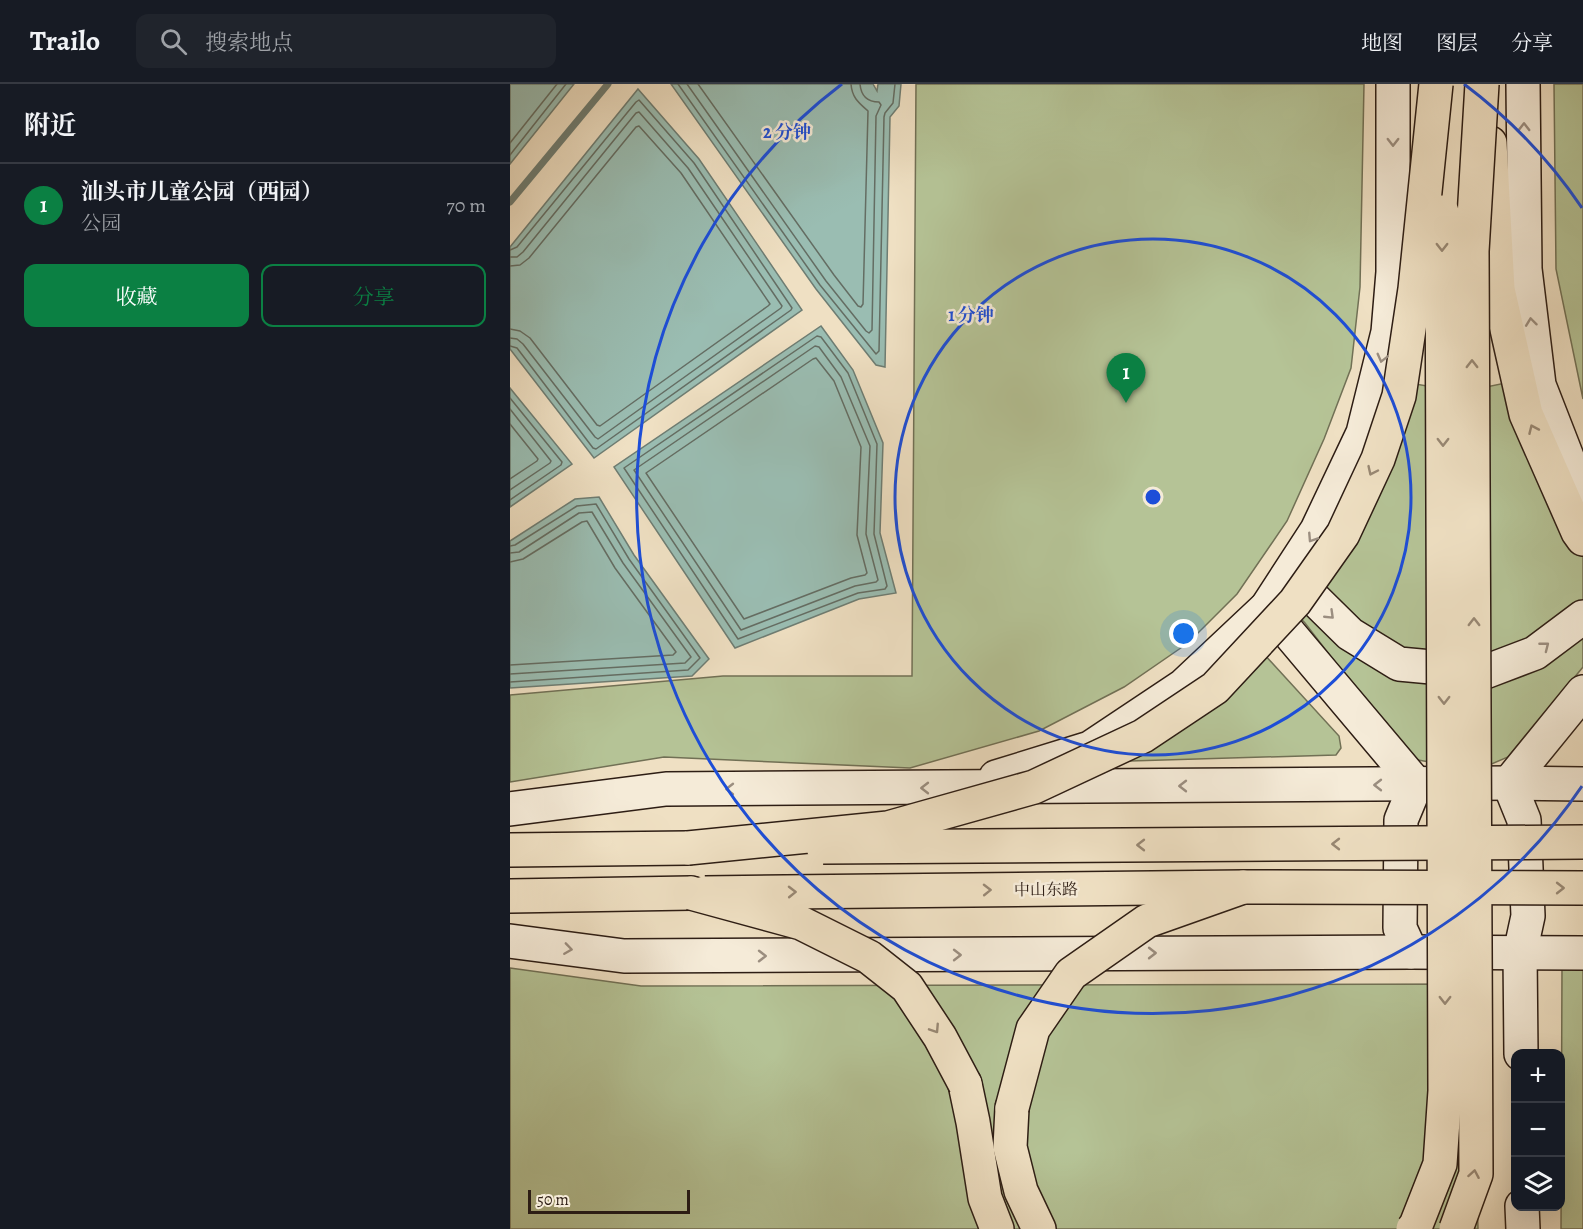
<!DOCTYPE html>
<html lang="zh">
<head>
<meta charset="utf-8">
<style>
	:root { --surface:#171b24; --page:#20242c; --text:#f1f3f6; --muted:#9ea1a6; --line:#363941; --accent:#0b8043 }
	body { margin:0; font-family:Alegreya,"Noto Serif SC",serif; background:var(--page); color:var(--text) }
	.controls { position:absolute; right:18px; bottom:18px; display:grid; overflow:hidden; border-radius:12px; box-shadow:0 6px 24px #0002 }
	.controls button { width:54px; height:54px; display:grid; place-items:center; padding:0; border:0; border-bottom:2px solid var(--line); background:var(--surface); color:var(--text); font:30px sans-serif }
	.scale { position:absolute; left:18px; bottom:15px; width:162px; box-sizing:border-box; padding-left:6px; border:3px solid #2d1d14; border-top:0; font-size:16px; line-height:21px; white-space:nowrap; color:#2d1d14; -webkit-text-stroke:4px #f5ebd8; paint-order:stroke }
	.you { position:absolute; left:674px; top:550px; width:21px; height:21px; margin:-15px; border:4px solid #fff; border-radius:50%; background:#1a73e8; box-shadow:0 0 0 9px #1a73e833 }
	.badge { display:grid; place-items:center; width:39px; height:39px; border-radius:50%; background:var(--accent); color:#fff; font-size:20px; font-weight:700 }
	.pin { position:absolute; translate:-50% -50px; filter:drop-shadow(0 2px 3px #0008) }
	.pin::after { content:''; position:absolute; top:32px; width:21px; height:18px; background:inherit; clip-path:polygon(0 0,100% 0,50% 100%) }
	.list { margin:0; padding:0; list-style:none }
	h2 { display:flex; justify-content:space-between; align-items:center; height:78px; margin:0; padding:0 24px; font-size:26px }
	h2 small { font-size:20px; font-weight:400; color:var(--muted) }
	.list li { display:grid; grid-template-columns:39px 1fr auto; gap:18px; align-items:center; box-sizing:border-box; height:84px; padding:0 24px; border-top:2px solid var(--line) }
	.list b { display:block; font-size:22px; white-space:nowrap }
	.list p { margin:0; font-size:20px; white-space:nowrap; color:var(--muted) }
	.list em { font-size:20px; font-style:normal; color:var(--muted) }
	.actions { display:flex; gap:12px; padding:18px 24px }
	.actions a { flex:1; padding:14px 0; border:2px solid var(--accent); border-radius:12px; text-align:center; font-size:21px; color:var(--accent) }
	.actions .main { background:var(--accent); color:#fff }
	.icon { flex:none; width:33px; height:33px; fill:none; stroke:currentColor; stroke-width:2; stroke-linecap:round; stroke-linejoin:round }
	.map { position:relative; flex:none; width:1073px; height:1145px; overflow:hidden }
	header { display:flex; align-items:center; gap:36px; box-sizing:border-box; height:84px; padding:0 30px; background:var(--surface); border-bottom:2px solid var(--line) }
	header strong { font-size:28px }
	nav { display:flex; gap:33px; margin-inline-start:auto; font-size:21px }
	.search { width:420px; height:54px; background:var(--page); display:flex; align-items:center; gap:15px; box-sizing:border-box; padding:0 21px; border-radius:12px; color:var(--muted); font-size:22px }
	main { display:flex }
	aside { flex:1; background:var(--surface) }
	.map>svg:first-child { display:block }
	.green { fill:#b5c396; stroke:#717055; stroke-width:1.5 }
	.water { fill:#9abdb2; stroke:#6e7d73; stroke-width:1.5 }
	.lines { fill:none; stroke-linecap:round; stroke-linejoin:round }
	.shore { stroke:#646d63; stroke-width:1.5 }
	.stream { stroke:#6e7d73; stroke-width:7 }
	.secondary-casing { stroke:#2d1d14; stroke-width:36 }
	.primary-casing { stroke:#2d1d14; stroke-width:36 }
	.highway-casing { stroke:#2d1d14; stroke-width:36 }
	.secondary { stroke:#f5ebd8; stroke-width:33 }
	.primary { stroke:#efe0c3; stroke-width:33 }
	.highway { stroke:#efe0c3; stroke-width:33 }
	.primary-bridge-casing { stroke:#2d1d14; stroke-width:36; stroke-linecap:butt }
	.highway-bridge-casing { stroke:#2d1d14; stroke-width:36; stroke-linecap:butt }
	.primary-bridge { stroke:#efe0c3; stroke-width:33 }
	.highway-bridge { stroke:#efe0c3; stroke-width:33 }
	.oneway { stroke:#9b8e80 }
	.oneway2 { stroke:#988874 }
	.ring { fill:none; stroke:#1d4ed8; stroke-width:3 }
	.labels { text-anchor:middle; stroke-width:5; stroke-linejoin:round; paint-order:stroke }
	.street-label { font-size:16px; fill:#2d1d14; stroke:#f5ebd8 }
	.centre { fill:#1d4ed8; stroke:#f5ebd8; stroke-width:3 }
	.ring-label { font-size:18px; text-anchor:middle; font-weight:bold; fill:#1d4ed8; stroke:#f5ebd8; stroke-width:5; stroke-linejoin:round; paint-order:stroke }
</style>
</head>
<body>
<header>
<strong>Trailo</strong>
<div class="search"><svg class="icon" aria-label="search" viewBox="0 0 24 24"><circle cx="10" cy="10" r="6"/><path d="M15 15l6 6"/></svg>搜索地点</div>
<nav><a>地图</a><a>图层</a><a>分享</a></nav>
</header>
<main>
<aside>
<h2>附近<small></small></h2>
<ul class="list">
<li><span class="badge">1</span><div><b>汕头市儿童公园（西园）</b><p>公园</p></div><em>70 m</em></li>
</ul>
<div class="actions"><a class="main">收藏</a><a>分享</a></div>
</aside>
<div class="map">
<svg width="1073" height="1145" viewBox="0 0 1073 1145">
	<rect width="100%" height="100%" fill="#efe0c3"/>
	<filter id="stains"><feTurbulence type="fractalNoise" baseFrequency=".00333" numOctaves="4"/><feColorMatrix values="0 0 0 0 .2 0 0 0 0 .09 0 0 0 0 .02 0 0 0 .5 -.17"/></filter>
	<radialGradient id="worn" r=".72"><stop offset=".6" stop-color="#630" stop-opacity="0"/><stop offset="1" stop-color="#630" stop-opacity=".3"/></radialGradient>
	<g class="green">
		<path d="M406,0h448l-4,203 -9,81 -27,71 -37,82 -50,73 -49,49 -64,44 -85,44 -129,37 -246,-11 -154,25v-87l213,-19h189z"/>
		<path d="M1044,0h29v315l-27,-130z"/>
		<path d="M1005,297l68,158v128l-75,90 -26,11 -35,-3 -29,-5 -16,-11 -97,-126 -13,-14 112,-227 58,10z"/>
		<path d="M742,557l87,95 2,12 -5,7 -206,6 -14,-5z"/>
		<path d="M1052,882l21,1v262h-22z"/>
		<path d="M0,884l131,18 830,-2 7,245h-968z"/>
	</g>
	<g class="water">
		<path d="M0,0h64l-64,80z"/>
		<path d="M161,0h202l4,7 1,-7h23l-2,22 -9,11 -5,250 -9,-2 -60,-76z"/>
		<path d="M128,5l61,70 103,151 -208,148 -84,-109v-102z"/>
		<path d="M311,242l32,44 30,73 -3,90 16,60 -37,6 -124,49 -121,-181z"/>
		<path d="M0,304l62,76 -62,43z"/>
		<path d="M89,413l35,58 75,104 -17,17 -182,12v-147l65,-42z"/>
	</g>
	<g class="lines">
		<g class="shore">
			<path d="M168,0l142,201 56,69 3,-3 5,-234 1,-4 8,-10 2,-19"/>
			<path d="M177,0l139,197 40,50 3,2 3,-3 4,-214 5,-11 -2,-3c-11,0 -18,-6 -19,-18"/>
			<path d="M188,0l136,191 24,31 3,1 2,-3 5,-193c-9,-8 -16,-13 -17,-27"/>
			<path d="M0,59l47,-59"/>
			<path d="M0,71l56,-71"/>
			<path d="M0,166l7,-3 119,-145 3,-2 55,63 98,145 -1,2 -195,139 -3,-1 -76,-100 -7,-2"/>
			<path d="M0,173h7l6,-5 113,-139 3,-1 49,56 94,138 -1,2 -183,131 -3,-2 -72,-93 -6,-5 -7,-1"/>
			<path d="M0,182l10,-1 9,-7 107,-131 3,-1 42,47 89,131 -2,2 -168,120 -3,-1 -67,-87 -10,-7 -10,-2"/>
			<path d="M307,252l4,1 27,36 29,71 -3,90 13,52 -2,3 -27,4 -120,46 -114,-171z"/>
			<path d="M305,262l4,1 22,30 29,69 -4,88 12,46 -2,2 -21,4 -114,44 -107,-160z"/>
			<path d="M306,274l18,23 27,66 -4,88 10,38 -2,2 -14,3 -107,41 -98,-146 167,-114z"/>
			<path d="M0,314l52,64 -1,3 -51,35"/>
			<path d="M0,325l41,52 -1,2 -40,27"/>
			<path d="M0,340l28,35 -1,2 -27,18"/>
			<path d="M0,462l5,-1 62,-39 19,-2 33,55 71,99 -12,12 -178,12"/>
			<path d="M0,469l9,-1 60,-39 13,-1 31,51 68,94 -6,6 -175,11"/>
			<path d="M0,478l13,-3 59,-37 5,-1 28,47 61,84 -3,3 -163,10"/>
		</g>
		<path class="stream" d="M0,118l98,-118"/>
		<g class="secondary-casing">
			<g id="secondary">
				<path d="M1013,0l2,185 14,116 44,113"/>
				<path d="M779,490l61,60 49,30 86,8 50,-19 48,-36"/>
				<path d="M757,523l149,177 -15,36 -1,108 11,24"/>
				<path d="M486,693l94,-29 93,-62 84,-79 50,-77 46,-97 25,-101 5,-60v-188"/>
				<path d="M0,725l156,-20 843,-6 74,1"/>
				<path d="M0,857l114,15 787,-4 172,1"/>
				<path d="M1011,970l-1,-101 8,-37 -4,-96 -15,-37 74,-91"/>
				<path d="M1012,1122l1,23"/>
			</g>
		</g>
		<g class="primary-casing">
			<g id="primary">
				<path d="M0,766l178,-2"/>
				<path d="M0,812l181,-3"/>
			</g>
		</g>
		<g class="highway-casing">
			<g id="highway">
				<path d="M980,59l8,146 28,125 52,118 5,7"/>
				<path d="M455,1000l8,38 12,76 12,31"/>
				<path d="M502,1024l-2,39 11,44 18,38"/>
			</g>
		</g>
		<use href="#secondary" class="secondary"/>
		<use href="#primary" class="primary"/>
		<use href="#highway" class="highway"/>
		<g class="primary-bridge-casing">
			<g id="primary-bridge">
				<path d="M313,763l760,-5"/>
				<path d="M195,809l538,-6 340,1"/>
			</g>
		</g>
		<g class="highway-bridge-casing">
			<g id="highway-bridge">
				<path d="M178,764l200,-20 146,-41 109,-51 72,-48 80,-86 48,-68 35,-75 21,-63 16,-107 21,-205"/>
				<path d="M181,809l110,30 68,34 38,30 33,50 25,47"/>
				<path d="M502,1024l21,-79 38,-55 76,-53 96,-34"/>
				<path d="M903,1145l3,-4 24,-61 5,-73 -3,-879"/>
				<path d="M946,1145l20,-55 -4,-923 10,-167"/>
			</g>
		</g>
		<use href="#primary-bridge" class="primary-bridge"/>
		<use href="#highway-bridge" class="highway-bridge"/>
	</g>
	<defs><path id="oneway-chevron" d="M-2-3.5L2.5 0L-2 3.5" fill="none" stroke-width="1.6" stroke-linecap="round" stroke-linejoin="round" transform="scale(1.5)"/></defs>
	<g class="oneway">
		<use href="#oneway-chevron" transform="translate(1014 43) rotate(-90)"/>
		<use href="#oneway-chevron" transform="translate(883 58) rotate(90)"/>
		<use href="#oneway-chevron" transform="translate(1021 238) rotate(-97)"/>
		<use href="#oneway-chevron" transform="translate(872 274) rotate(104)"/>
		<use href="#oneway-chevron" transform="translate(802 454) rotate(123)"/>
		<use href="#oneway-chevron" transform="translate(820 531) rotate(44)"/>
		<use href="#oneway-chevron" transform="translate(1035 562) rotate(-38)"/>
		<use href="#oneway-chevron" transform="translate(868 701) rotate(180)"/>
		<use href="#oneway-chevron" transform="translate(673 702) rotate(180)"/>
		<use href="#oneway-chevron" transform="translate(415 704) rotate(180)"/>
		<use href="#oneway-chevron" transform="translate(220 705) rotate(180)"/>
		<use href="#oneway-chevron" transform="translate(58 865) rotate(8)"/>
		<use href="#oneway-chevron" transform="translate(642 869)"/>
		<use href="#oneway-chevron" transform="translate(447 871)"/>
		<use href="#oneway-chevron" transform="translate(252 872)"/>
	</g>
	<g class="oneway2">
		<use href="#oneway-chevron" transform="translate(932 163) rotate(90)"/>
		<use href="#oneway-chevron" transform="translate(962 280) rotate(-90)"/>
		<use href="#oneway-chevron" transform="translate(1023 345) rotate(-114)"/>
		<use href="#oneway-chevron" transform="translate(933 358) rotate(90)"/>
		<use href="#oneway-chevron" transform="translate(862 387) rotate(115)"/>
		<use href="#oneway-chevron" transform="translate(964 538) rotate(-90)"/>
		<use href="#oneway-chevron" transform="translate(934 616) rotate(90)"/>
		<use href="#oneway-chevron" transform="translate(826 760) rotate(180)"/>
		<use href="#oneway-chevron" transform="translate(631 761) rotate(180)"/>
		<use href="#oneway-chevron" transform="translate(1050 804)"/>
		<use href="#oneway-chevron" transform="translate(477 806) rotate(-1)"/>
		<use href="#oneway-chevron" transform="translate(282 808) rotate(-1)"/>
		<use href="#oneway-chevron" transform="translate(935 916) rotate(90)"/>
		<use href="#oneway-chevron" transform="translate(425 945) rotate(57)"/>
		<use href="#oneway-chevron" transform="translate(964 1090) rotate(-80)"/>
	</g>
	<g class="ring">
		<circle cx="643" cy="413" r="258"/>
		<path d="M1072 702A517 517 0 1 1 332 0M954 0A517 517 0 0 1 1072 124"/>
	</g>
	<g class="labels">
		<g class="street-label">
			<text transform="translate(536 805) rotate(-1)" y="6">中山东路</text>
		</g>
	</g>
	<circle cx="643" cy="413" r="9" class="centre"/>
	<g class="ring-label">
		<text x="277" y="54">2 分钟</text>
		<text x="461" y="237">1 分钟</text>
	</g>
	<rect width="100%" height="100%" filter="url(#stains)"/>
	<rect width="100%" height="100%" fill="url(#worn)"/>
</svg>
<div class="controls">
<button>+</button>
<button>−</button>
<button><svg class="icon" aria-label="layers" viewBox="0 0 24 24"><path d="M12 4l9 5-9 5-9-5zM3 14l9 5 9-5"/></svg></button>
</div>
<div class="scale">50 m</div>
<div class="you"></div>
<div class="pin badge" style="left:616px;top:319px">1</div>
</div>
</main>
</body>
</html>
